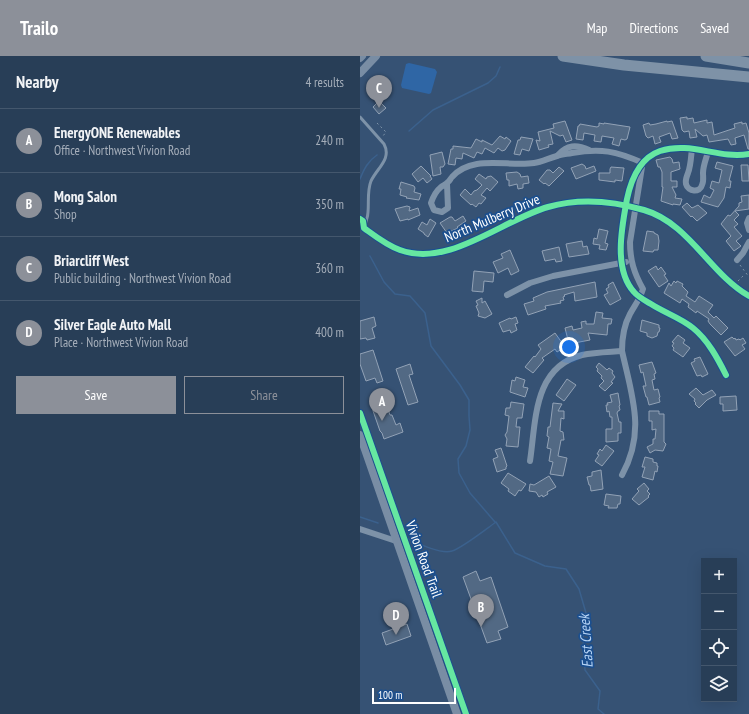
<!DOCTYPE html>
<html lang="en">
<head>
<meta charset="utf-8">
<style>
	:root { --surface:#283e57; --page:#344961; --text:#f1f3f6; --muted:#a5aeba; --line:#44576d; --accent:#8c9099 }
	body { margin:0; font-family:"PT Sans Narrow",sans-serif; background:var(--page); color:var(--text) }
	.controls { position:absolute; right:12px; bottom:12px; display:grid; overflow:hidden; border-radius:0px; box-shadow:0 4px 16px #0002 }
	.controls button { width:36px; height:36px; display:grid; place-items:center; padding:0; border:0; border-bottom:1px solid var(--line); background:var(--surface); color:var(--text); font:20px sans-serif }
	.scale { position:absolute; left:12px; bottom:10px; width:84px; box-sizing:border-box; padding-left:4px; border:2px solid #fff; border-top:0; font-size:11px; line-height:14px; white-space:nowrap; color:#fff; -webkit-text-stroke:3px #1b4f8f; paint-order:stroke }
	.you { position:absolute; left:209px; top:291px; width:14px; height:14px; margin:-10px; border:3px solid #fff; border-radius:50%; background:#1a73e8; box-shadow:0 0 0 6px #1a73e833 }
	.badge { display:grid; place-items:center; width:26px; height:26px; border-radius:50%; background:var(--accent); color:#fff; font-size:13px; font-weight:700 }
	.pin { position:absolute; translate:-50% -33px; filter:drop-shadow(0 1px 2px #0008) }
	.pin::after { content:''; position:absolute; top:21px; width:14px; height:12px; background:inherit; clip-path:polygon(0 0,100% 0,50% 100%) }
	.list { margin:0; padding:0; list-style:none }
	h2 { display:flex; justify-content:space-between; align-items:center; height:52px; margin:0; padding:0 16px; font-size:17px }
	h2 small { font-size:13px; font-weight:400; color:var(--muted) }
	.list li { display:grid; grid-template-columns:26px 1fr auto; gap:12px; align-items:center; box-sizing:border-box; height:64px; padding:0 16px; border-top:1px solid var(--line) }
	.list b { display:block; font-size:15px; white-space:nowrap }
	.list p { margin:0; font-size:13px; white-space:nowrap; color:var(--muted) }
	.list em { font-size:13px; font-style:normal; color:var(--muted) }
	.actions { display:flex; gap:8px; padding:12px 16px }
	.actions a { flex:1; padding:9px 0; border:1px solid var(--accent); border-radius:0px; text-align:center; font-size:14px; color:var(--accent) }
	.actions .main { background:var(--accent); color:#fff }
	.icon { flex:none; width:22px; height:22px; fill:none; stroke:currentColor; stroke-width:2; stroke-linecap:round; stroke-linejoin:round }
	.map { position:relative; flex:none; width:389px; height:658px; overflow:hidden }
	header { display:flex; align-items:center; gap:24px; box-sizing:border-box; height:56px; padding:0 20px; background:var(--accent); color:#fff }
	header strong { font-size:19px }
	nav { display:flex; gap:22px; margin-inline-start:auto; font-size:14px }
	main { display:flex }
	aside { flex:1; background:var(--surface) }
	.map>svg:first-child { display:block }
	.green { fill:#2f66a5 }
	.lines { fill:none; stroke-linecap:round; stroke-linejoin:round }
	.stream { stroke:#3b618d; stroke-width:1.5 }
	.building { fill:#526984; stroke:#92a2b6 }
	.path { stroke:#7d92a8; stroke-width:1; stroke-dasharray:2 3; stroke-linecap:butt }
	.service { stroke:#7d92a8; stroke-width:3 }
	.minor { stroke:#7d92a8; stroke-width:6 }
	.secondary { stroke:#798da4; stroke-width:8 }
	.motorway { stroke:#7e92a7; stroke-width:11 }
	.cycleway-casing { stroke:#1b4f8f; stroke-width:8 }
	.cycleway { stroke:#66e7a1; stroke-width:6 }
	.labels { text-anchor:middle; stroke-width:3.5; stroke-linejoin:round; paint-order:stroke }
	.street-label { font-size:14px; fill:#fff; stroke:#1b4f8f }
	.water-label { font-size:15px; font-style:italic; fill:#b5d3f5; stroke:#1b4f8f }
</style>
</head>
<body>
<header>
<strong>Trailo</strong>
<nav><a>Map</a><a>Directions</a><a>Saved</a></nav>
</header>
<main>
<aside>
<h2>Nearby<small>4 results</small></h2>
<ul class="list">
<li><span class="badge">A</span><div><b>EnergyONE Renewables</b><p>Office · Northwest Vivion Road</p></div><em>240 m</em></li>
<li><span class="badge">B</span><div><b>Mong Salon</b><p>Shop</p></div><em>350 m</em></li>
<li><span class="badge">C</span><div><b>Briarcliff West</b><p>Public building · Northwest Vivion Road</p></div><em>360 m</em></li>
<li><span class="badge">D</span><div><b>Silver Eagle Auto Mall</b><p>Place · Northwest Vivion Road</p></div><em>400 m</em></li>
</ul>
<div class="actions"><a class="main">Save</a><a>Share</a></div>
</aside>
<div class="map">
<svg width="389" height="658" viewBox="0 0 389 658">
	<rect width="100%" height="100%" fill="#365274"/>
	<path class="green" d="M49,7l26,6 2,3 -6,21 -2,1 -27,-6 -1,-3 5,-21z"/>
	<g class="lines">
		<g class="stream">
			<path d="M49,75l24,-21 55,-27 8,-7 4,-9"/>
			<path d="M0,123c4,-10 8,-18 17,-24"/>
			<path d="M10,200l14,26 11,12 15,2 15,17 6,33 29,39 9,15v16l1,14 -4,16 -8,13 1,14 11,20 25,29"/>
			<path d="M0,461l18,6"/>
			<path d="M42,480c11,5 38,19 50,15 10,-3 34,-22 44,-29l19,31 30,13 21,3 13,20 7,24 -3,25 2,32 15,21 -2,18 6,5"/>
		</g>
	</g>
	<g class="building">
		<path d="M19,45l7,7 -7,6 -6,-7z"/>
		<path d="M327,61v2l6,-1 1,5 13,-3v3l5,-1 2,13 21,-7 -1,-4 8,-2v2l4,-1 3,10v16h-1l-4,-14 -9,3 1,6 -5,1 -3,-6 -19,3 -2,-7 -4,1 -8,-7 2,8 -7,1 -1,-7 -5,1 -2,-2 -2,-12z"/>
		<path d="M205,65l7,19 -6,2 -3,-7 -3,1 -10,-5 3,13 -5,1 1,2 -10,3 -3,-10 4,1 -2,-9 16,-4 -1,-4z"/>
		<path d="M307,65v1l5,-1 6,17 -6,1 -2,-6 -11,4 2,5 -6,2 -2,-8 -5,2 -2,-2 -3,-11 6,-2 1,2 6,-1z"/>
		<path d="M239,67l5,1v-1l26,4 -3,12 -2,1 -4,-1 -2,7 -7,-2 2,-6 -12,-2 -1,6 -7,-1 1,-6 -11,-2 -1,7 -7,-1 2,-13h1l1,-2 17,3 2,-1z"/>
		<path d="M140,80l5,3 1,-2 5,4 -6,9 -3,1 -4,-3 -4,5 -9,-5 -3,6 -5,-2 -3,6 -11,-5 -1,6 -6,-1 -1,7 -7,-1 3,-15h2v-3l18,2 5,-9 6,3v-2l10,5z"/>
		<path d="M161,81l12,2 -4,12 -7,-2 -2,6 -6,-1 4,-14h2z"/>
		<path d="M82,96l3,12 -2,3h-3l1,7 -8,2 -3,-21z"/>
		<path d="M310,101l2,2 1,4 6,-1 1,7 -9,3v9h6v6h-5l4,8 -1,3 7,1 -2,6 -7,-1v1l-12,-4 2,-14h-1v-15l-2,-5h-2l-2,-7z"/>
		<path d="M357,106l16,4 -4,15h2l-1,7 -4,-1 -2,11 -6,9 -17,-5 3,-7 6,3 4,-8 -4,-2 2,-7 7,2 3,-13 -7,-2z"/>
		<path d="M222,108l3,2 1,3 8,-3 2,5 -20,8 -5,-11z"/>
		<path d="M381,109h7l1,16h-7z"/>
		<path d="M61,110l10,10h-1l2,3 -5,4 -4,-5 -5,4 -6,-8z"/>
		<path d="M199,111l5,4 -15,15 -4,-3 -1,1 -5,-4 8,-10h3l3,3z"/>
		<path d="M251,111l13,1 -2,13 -7,-1v2l-16,-2v-7h11v-4z"/>
		<path d="M157,116l3,2 1,3 7,-1 1,7 -6,1v4l-5,1 -1,-5 -8,2v-6h-2l-1,-7z"/>
		<path d="M119,118l7,5 1,-2 4,-1 7,6 -8,9 -3,-3 -6,7 5,3 -5,6 -2,-1 -3,4 -4,-3 -1,1 -11,-10 5,-6 6,6 3,-4 3,-1 5,-5 -7,-6z"/>
		<path d="M41,126l13,4 1,2 -1,4 7,2 -2,6 -13,-2 1,-1 -7,-2 1,-6h-2z"/>
		<path d="M389,139v14l-14,2 4,4 -5,5 4,4 -4,3 8,9 -6,5 5,5 -7,5 -8,-10 5,-5 -10,-12 7,-9 2,1 9,-10v-3l3,-1 -1,-6z"/>
		<path d="M327,147l5,5 6,-3 9,8 -10,8 -5,-5 -1,1 -9,-10z"/>
		<path d="M47,150l3,1 -1,4 9,-3 2,7 -12,5v-1l-8,2 -5,-12z"/>
		<path d="M103,160l3,5 -9,6 1,1 -11,5 -7,-10 10,-6h2l3,4z"/>
		<path d="M70,163l6,4 -8,14 -4,-3v-1l-6,-4 4,-7 5,3z"/>
		<path d="M239,173l9,2 -3,12 3,1 -2,6 -7,-1 1,-4 -7,-1 1,-6 3,1z"/>
		<path d="M287,175l7,1v1l4,2 1,6 -1,9h-4l-1,2 -10,-1z"/>
		<path d="M222,185l1,6 4,-1 2,8 -20,3 -3,-13z"/>
		<path d="M199,191l3,14 -6,1 -1,-3 -10,2 -3,-10z"/>
		<path d="M150,194l9,21 -8,4 -3,-7 -10,5 -5,-11 10,-4 -2,-4z"/>
		<path d="M296,210l2,4 3,-3 5,7 -2,1 4,6 -9,6 -11,-16z"/>
		<path d="M114,215l20,2 -1,9 -9,-1 -1,11 -11,-1z"/>
		<path d="M314,225l2,2 1,-2 6,3 -1,2 6,6 -2,4 9,6 4,-6 14,9 -5,7 6,6 2,-2 12,12 -7,7 -11,-11 -2,-3 1,-2 -12,-8 -1,2 -8,-6 1,-3 -7,-5 -2,4 -16,-10 5,-10 2,3z"/>
		<path d="M235,226l2,15 -22,4 -1,-9 -10,3 1,1 -2,1 1,3 -4,1 1,2 -16,3 1,3 -18,6 -4,-11 10,-3 -1,-3 14,-6z"/>
		<path d="M253,226l8,17 -11,6 -6,-10 4,-2 -2,-4 3,-2 -1,-2z"/>
		<path d="M122,242v5l3,-2 7,13 -7,4 -7,-2 1,-3 -3,-7 2,-1 -2,-4z"/>
		<path d="M236,256l7,1 -1,5 10,1 -1,5h-3l-1,11 -19,-2 2,7 -21,4 -4,-16 7,-2 1,4 9,-2 -1,-6 5,-1v3h8z"/>
		<path d="M14,261l2,9 -4,2 3,10 -8,2 -1,-2 -6,1v-18z"/>
		<path d="M156,261l2,6 -3,1 2,6 -6,3 -1,-3 -7,2 -4,-9 11,-5 1,1z"/>
		<path d="M282,264l17,5v3h1l-1,4h-1l-1,4 -5,2 -5,-2v-3l-7,-2z"/>
		<path d="M195,277l10,14 -8,5 -2,-3 -13,9 2,2 -11,13 -8,-6 9,-11 1,1 6,-8 -3,-4z"/>
		<path d="M318,279l7,5 -2,3 7,5 -7,9 -10,-7 1,-2 -2,-2 2,-3 -2,-1z"/>
		<path d="M372,281l2,2 1,-1 1,2 3,-1 1,1 3,-2 3,5 -4,2 3,4 -10,7 -11,-14z"/>
		<path d="M13,294l10,31 -6,2 -2,-5 -9,3 -6,-17v-10z"/>
		<path d="M340,301l8,17 -6,3 -1,-2 -4,1 -6,-13 4,-2 -1,-2z"/>
		<path d="M292,306l4,11 -2,1 1,5 -3,1 2,10 4,-1 2,8 -1,1 1,4 -11,3 -2,-8h-1l-3,-11h3l-3,-14 -2,1 -2,-8z"/>
		<path d="M239,307l8,7 2,-2 4,3 -1,2 3,4 -4,5 2,1 -8,8 -6,-5 5,-5 -3,-3 1,-2 -5,-5 1,-2 -2,-2z"/>
		<path d="M50,308l3,10 -4,1 9,27 -10,3 -12,-36z"/>
		<path d="M156,321l9,3 -2,7 5,1 -3,9 -15,-5 2,-12 3,1z"/>
		<path d="M207,323l9,6 -12,16 -8,-6z"/>
		<path d="M336,332l7,7 9,-5 4,5 -9,5 -8,8 -4,-4 1,-1 -2,-2 1,-2 -6,-5z"/>
		<path d="M258,337l2,12 -1,1 1,4 -2,1 -1,2 2,9h2v11h-3v8l-12,1v-13h6v-12h-2l-1,-6 -2,1 -1,-7h2l-1,-2 5,-1 -2,-7z"/>
		<path d="M376,340l1,14 -14,1v-7h-3v-7z"/>
		<path d="M25,344l5,15h2l4,10 4,-2 3,9 -19,7 -2,-6 -2,-2 -9,-26z"/>
		<path d="M151,346l13,2 -2,14h-5l-1,9h4l-2,20 -12,-1 1,-7 -2,-4 2,-3 2,-16 -4,-1 1,-7h4z"/>
		<path d="M193,347l9,1 -4,7h6v8l-3,-1 -1,13 3,1 1,8h-3l-3,16 9,2 -4,18 -13,-2 3,-12 -4,-1 2,-12 -4,-1 2,-11 -2,-1 1,-9h2z"/>
		<path d="M289,355h10v3h5v28l2,2 -3,7 -8,-1 -5,3 -3,-6 6,-3v-5h2l1,-10 -4,1v-9h-3z"/>
		<path d="M246,389l8,6 -12,15 -7,-5 4,-6 -2,-1 3,-5 2,2z"/>
		<path d="M141,392l6,18 -1,1v2l-9,3 -4,-13 5,-2 -3,-7z"/>
		<path d="M285,401l8,2v3l4,1v3h1l-1,6 -2,-1 -2,9 -11,-3 3,-10h-3z"/>
		<path d="M241,414l2,19 -12,2 -1,-6h-1l-2,-8 5,-1v-4z"/>
		<path d="M148,417l18,11 -5,7 -2,-1 -4,6 -7,-5 1,-2 -8,-6z"/>
		<path d="M189,420l7,11 -9,5 1,2 -5,3 -1,-2 -3,2 -3,-5 -7,-1 1,-7 4,1z"/>
		<path d="M284,427l5,6 -2,2 3,3 -2,2 1,1 -10,8 -7,-6 7,-8 -2,-2z"/>
		<path d="M246,438l15,2 -1,8h-2l-1,4h-9l1,-2 -5,-1z"/>
		<path d="M116,515l4,10 11,-4 17,50 -10,4 3,8 -14,4 -24,-66z"/>
		<path d="M47,568l4,12 -25,9 -4,-12z"/>
	</g>
	<g class="lines">
		<g class="path">
			<path d="M17,67l9,9 -3,4"/>
			<path d="M380,209l9,12"/>
			<path d="M378,225l7,-7"/>
		</g>
		<path class="service" d="M0,61l24,27c8,15 -7,24 -13,37 -4,10 -2,21 -3,31 0,5 -2,9 -3,13"/>
		<g class="minor">
			<path d="M332,92c-1,8 -1,17 -4,25 -1,3 -3,7 -2,11 2,8 14,9 16,1 2,-4 1,-8 1,-12 0,-7 3,-14 5,-21"/>
			<path d="M198,99c9,-10 18,-11 31,-5"/>
			<path d="M87,128l1,24 -6,4 -8,-2 -3,-7c2,-6 5,-12 10,-16 2,-2 5,-2 7,-5 2,-1 2,-3 4,-5 20,-23 56,-10 82,-14 8,-1 15,-5 23,-7 4,-2 10,-2 15,-3 29,-5 44,-2 71,10"/>
			<path d="M389,162l-2,5 2,7"/>
			<path d="M0,163l3,2 1,7c11,8 22,17 36,22 49,18 102,-30 148,-43 31,-9 65,-6 96,3 45,13 66,64 105,86"/>
			<path d="M377,204l6,-7 6,-11"/>
			<path d="M147,239l23,-12 23,-7 73,-14"/>
			<path d="M366,319c-8,-16 -18,-35 -33,-47 -12,-10 -28,-15 -42,-24 -5,-3 -13,-7 -17,-12 -21,-23 -12,-66 -7,-93 4,-19 13,-41 33,-48 31,-10 57,8 89,3"/>
			<path d="M170,405c6,-39 3,-94 52,-106 13,-3 27,-3 40,-4"/>
			<path d="M262,419c24,-43 10,-79 0,-124 0,-13 2,-26 8,-37 5,-9 10,-15 13,-25 -9,-16 -13,-29 -13,-47l12,-75"/>
			<path d="M0,473l36,12"/>
		</g>
		<g class="secondary">
			<path d="M0,2l2,-2"/>
			<path d="M0,17l16,-17"/>
			<path d="M0,379l97,279"/>
		</g>
		<g class="motorway">
			<path d="M203,0l61,9 125,12"/>
			<path d="M346,0l43,7"/>
		</g>
		<g class="cycleway-casing">
			<g id="cycleway">
				<path d="M0,163l3,2 1,7c11,8 22,17 36,22 49,18 102,-30 148,-43 31,-9 65,-6 96,3 45,13 66,64 105,86"/>
				<path d="M366,319c-8,-16 -18,-35 -33,-47 -12,-10 -28,-15 -42,-24 -5,-3 -13,-7 -17,-12 -21,-23 -12,-66 -7,-93 4,-19 13,-41 33,-48 31,-10 57,8 89,3"/>
				<path d="M0,357l106,301"/>
			</g>
		</g>
		<use href="#cycleway" class="cycleway"/>
	</g>
	<g class="labels">
		<g class="street-label">
			<text transform="translate(132 162) rotate(-23)" y="5">North Mulberry Drive</text>
			<text transform="translate(64 503) rotate(70)" y="5">Vivion Road Trail</text>
		</g>
		<g class="water-label">
			<text transform="translate(226 585) rotate(-94)" y="5">East Creek</text>
		</g>
	</g>
</svg>
<div class="controls">
<button>+</button>
<button>−</button>
<button><svg class="icon" aria-label="locate" viewBox="0 0 24 24"><circle cx="12" cy="12" r="6"/><path d="M12 2v4M12 18v4M2 12h4M18 12h4"/></svg></button>
<button><svg class="icon" aria-label="layers" viewBox="0 0 24 24"><path d="M12 4l9 5-9 5-9-5zM3 14l9 5 9-5"/></svg></button>
</div>
<div class="scale">100 m</div>
<div class="you"></div>
<div class="pin badge" style="left:22px;top:365px">A</div>
<div class="pin badge" style="left:121px;top:571px">B</div>
<div class="pin badge" style="left:19px;top:52px">C</div>
<div class="pin badge" style="left:36px;top:579px">D</div>
</div>
</main>
</body>
</html>
